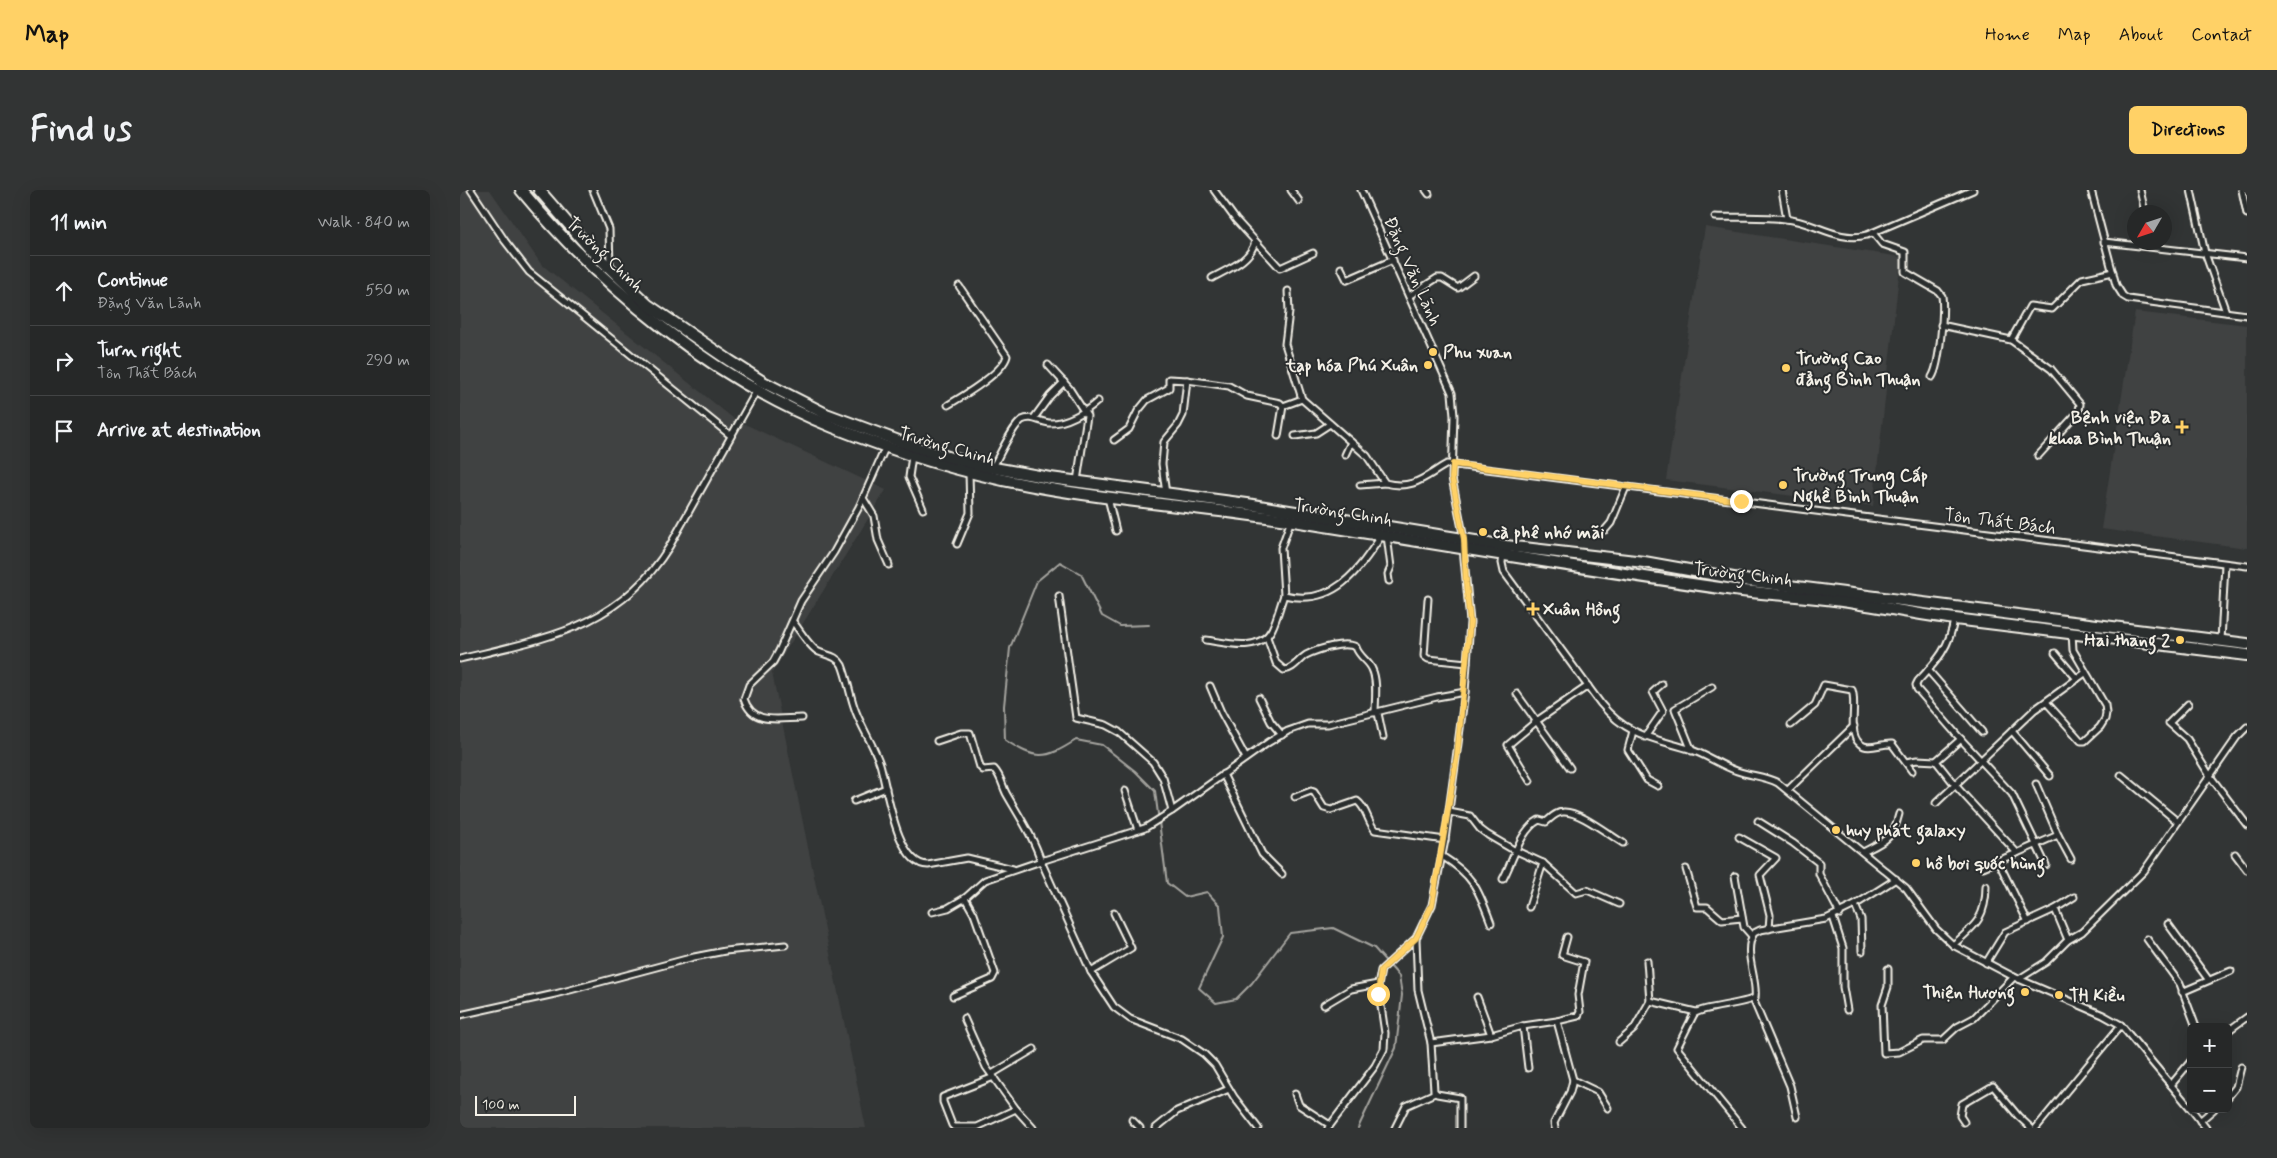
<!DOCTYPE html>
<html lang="en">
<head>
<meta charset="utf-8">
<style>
	:root { --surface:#262828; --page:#323434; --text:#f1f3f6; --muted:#a4a6a8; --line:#424445; --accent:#ffd166 }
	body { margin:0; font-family:Mynerve,sans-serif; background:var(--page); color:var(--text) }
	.controls { position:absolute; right:15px; bottom:15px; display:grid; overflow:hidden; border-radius:8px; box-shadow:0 5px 20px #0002 }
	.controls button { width:45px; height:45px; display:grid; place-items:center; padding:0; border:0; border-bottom:1px solid var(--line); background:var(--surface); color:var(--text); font:25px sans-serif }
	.compass { position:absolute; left:1667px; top:15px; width:45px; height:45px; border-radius:50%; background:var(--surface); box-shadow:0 5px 20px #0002; rotate:231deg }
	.scale { position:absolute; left:15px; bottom:12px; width:101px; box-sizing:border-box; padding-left:5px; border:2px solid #f4f1e8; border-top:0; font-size:14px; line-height:18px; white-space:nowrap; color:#f4f1e8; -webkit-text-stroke:4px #2a2d2e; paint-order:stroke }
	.stop { position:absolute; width:15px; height:15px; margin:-11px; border:4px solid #ffd166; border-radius:50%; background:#fff }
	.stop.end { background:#ffd166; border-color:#fff; box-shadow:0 1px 5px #0008 }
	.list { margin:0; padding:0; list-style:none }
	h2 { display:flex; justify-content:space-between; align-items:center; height:65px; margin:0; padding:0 20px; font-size:21px }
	h2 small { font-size:16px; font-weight:400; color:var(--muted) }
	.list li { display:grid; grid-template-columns:32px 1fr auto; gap:15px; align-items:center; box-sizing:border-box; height:70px; padding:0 20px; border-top:1px solid var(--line) }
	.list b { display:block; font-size:19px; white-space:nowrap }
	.list p { margin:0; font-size:16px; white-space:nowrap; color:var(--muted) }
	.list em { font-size:16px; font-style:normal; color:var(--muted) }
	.icon { flex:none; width:28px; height:28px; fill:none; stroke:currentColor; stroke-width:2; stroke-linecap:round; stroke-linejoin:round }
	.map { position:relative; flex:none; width:1787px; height:938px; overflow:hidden; border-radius:8px }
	header { display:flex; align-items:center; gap:30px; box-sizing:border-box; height:70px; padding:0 25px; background:var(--accent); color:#111 }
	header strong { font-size:24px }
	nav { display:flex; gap:28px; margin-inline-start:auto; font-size:18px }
	.intro { display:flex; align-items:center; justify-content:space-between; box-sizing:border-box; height:120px; padding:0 30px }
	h1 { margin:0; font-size:35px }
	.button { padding:12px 22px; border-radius:8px; background:var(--accent); color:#111; font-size:18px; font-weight:700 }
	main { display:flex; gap:30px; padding:0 30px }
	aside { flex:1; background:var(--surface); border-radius:8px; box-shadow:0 5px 20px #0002 }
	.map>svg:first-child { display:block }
	.built { fill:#404242 }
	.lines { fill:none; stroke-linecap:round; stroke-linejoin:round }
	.stream { stroke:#a6a5a0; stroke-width:2 }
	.street-casing { stroke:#f4f1e8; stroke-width:9 }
	.highway-casing { stroke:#f4f1e8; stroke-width:14 }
	.street { stroke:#2a2d2e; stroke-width:5 }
	.highway { stroke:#2a2d2e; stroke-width:10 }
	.route { stroke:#ffd166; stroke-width:6 }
	.poi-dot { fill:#ffd166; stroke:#2a2d2e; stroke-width:2 }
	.labels { text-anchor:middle; stroke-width:4; stroke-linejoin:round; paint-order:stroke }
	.street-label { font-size:18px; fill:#f4f1e8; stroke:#2a2d2e }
	.poi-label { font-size:18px; font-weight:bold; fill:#f4f1e8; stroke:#2a2d2e; text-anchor:start }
</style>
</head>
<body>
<header>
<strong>Map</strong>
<nav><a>Home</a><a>Map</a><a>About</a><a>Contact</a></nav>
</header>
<div class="intro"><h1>Find us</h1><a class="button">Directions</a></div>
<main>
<aside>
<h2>11 min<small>Walk · 840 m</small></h2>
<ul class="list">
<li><svg class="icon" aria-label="ahead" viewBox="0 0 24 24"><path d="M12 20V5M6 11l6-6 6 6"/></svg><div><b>Continue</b><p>Đặng Văn Lãnh</p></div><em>550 m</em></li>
<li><svg class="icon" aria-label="right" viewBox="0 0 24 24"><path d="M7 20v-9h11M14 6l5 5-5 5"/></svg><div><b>Turn right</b><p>Tôn Thất Bách</p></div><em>290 m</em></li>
<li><svg class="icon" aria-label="arrive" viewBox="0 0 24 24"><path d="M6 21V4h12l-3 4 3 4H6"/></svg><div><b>Arrive at destination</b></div></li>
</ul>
</aside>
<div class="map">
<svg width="1787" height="938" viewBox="0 0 1787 938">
	<rect width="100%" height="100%" fill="#323535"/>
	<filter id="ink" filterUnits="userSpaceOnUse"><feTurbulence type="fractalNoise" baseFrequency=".02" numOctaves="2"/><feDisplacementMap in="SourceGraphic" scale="10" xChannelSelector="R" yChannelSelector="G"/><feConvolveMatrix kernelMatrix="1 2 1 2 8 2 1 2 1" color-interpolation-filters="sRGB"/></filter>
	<g filter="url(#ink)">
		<g class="built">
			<path d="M0,0h30l51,74 193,155 152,71 -114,183 94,455h-406z"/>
			<path d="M1245,37l196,30 -28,249 -207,-26z"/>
			<path d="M1675,122l112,13v223l-146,-19z"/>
		</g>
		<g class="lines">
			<path class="stream" d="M689,435l-29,1 -18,-10 -21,-42 -21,-12 -23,19 -27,67 -6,58 1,34c31,20 40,20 71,0l26,5 33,26 20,20 12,92 18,14 22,-5 13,14 3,31 -24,51 17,15 20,-4 16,-16 38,-50 43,-5 41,20 25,28 3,19 -6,53 -38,80"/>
			<g class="street-casing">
				<g id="street">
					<path d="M11,0l34,51 24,31 201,163"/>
					<path d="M133,0l16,39 1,38"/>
					<path d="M754,0l22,30 44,48 33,-15"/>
					<path d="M831,0l8,11"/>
					<path d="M901,0l91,203 2,23 -2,62 12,61"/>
					<path d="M966,0l3,4"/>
					<path d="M1322,0l5,29"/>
					<path d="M1631,0l25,95 7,11 5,3 119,16"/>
					<path d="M1680,0l5,22"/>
					<path d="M1731,0l14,63 21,59"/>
					<path d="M1782,0l5,24"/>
					<path d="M1255,27c24,1 47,-1 70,2 29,2 52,24 82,16l106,-45"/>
					<path d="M1413,43l9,11 23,8v20l33,19 4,5c2,14 -2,69 -10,81"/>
					<path d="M1644,52l143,16"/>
					<path d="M881,78l6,12 46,-20"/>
					<path d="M752,88c16,-9 39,-17 43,-37"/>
					<path d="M828,101l1,21 -4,32 17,55 65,57 18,27c29,7 39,-6 62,-19l800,102"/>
					<path d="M949,106l28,-18h5l16,10 16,-12"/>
					<path d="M1481,135l70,15 40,29 29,35 -1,7 -41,45"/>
					<path d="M1551,150l19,-34 22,3 30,-30 31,-7"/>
					<path d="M588,175l21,23 18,28 -10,65"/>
					<path d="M488,215c15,-9 55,-32 59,-49l-48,-70"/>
					<path d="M574,228l16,-22 14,-14"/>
					<path d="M818,246l5,-30"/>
					<path d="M835,246l21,-3 14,-9"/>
					<path d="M654,250l15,-11 9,-18 9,-11 22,-12v-9l18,1"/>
					<path d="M885,265l6,-13"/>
					<path d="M452,266l-3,21 14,32"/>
					<path d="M533,277c6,-11 19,-40 29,-47 10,-5 17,2 27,3 16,1 37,-11 49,-22"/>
					<path d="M900,295l25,-2"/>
					<path d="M706,304l-4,-30 2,-22 14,-17 5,-10 4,-35 42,6 18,10 33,7 3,3 19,-7"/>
					<path d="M403,308l11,18 4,24 11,25"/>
					<path d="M648,308l8,33"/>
					<path d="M1145,340l6,-7 15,-36"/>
					<path d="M927,346l4,31 -3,7 1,7"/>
					<path d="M497,354l13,-31 -1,-41"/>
					<path d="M1043,363l-1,10 2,9 97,132c27,33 53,34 91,46 16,6 30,16 45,21 14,5 28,5 41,12l128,105 30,41 17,16 61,32 89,38 18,10 70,84"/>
					<path d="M824,405l-3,-47 10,-28"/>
					<path d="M599,406l17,122 30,7 13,7 34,30 10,16 9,33"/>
					<path d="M968,409l-4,57 4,3 39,4"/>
					<path d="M1494,429c-4,28 -17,42 -36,62l-2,4 1,4 40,46 55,59 34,71"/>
					<path d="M333,432c6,7 18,27 26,30 9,4 17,3 23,13 6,15 8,32 14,47 7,18 18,34 24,52 7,23 16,101 48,101l39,-7 46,11"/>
					<path d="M807,447l9,26 8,7c10,-1 14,-10 22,-15 12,-6 38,-14 50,-8 3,10 12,13 16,22 6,12 3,32 3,44"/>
					<path d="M746,450c21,3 54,13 66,-11 5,-10 8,-23 12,-34 50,12 74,-24 98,-60"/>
					<path d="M1761,451l4,-77"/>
					<path d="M1595,463l22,26"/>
					<path d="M0,469c86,-21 159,-31 209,-112l88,-157"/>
					<path d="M1468,480l54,62"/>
					<path d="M750,496l11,26 25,46"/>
					<path d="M1057,504l53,74"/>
					<path d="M799,508l12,24 11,13"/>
					<path d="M1586,512l35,39h4l15,-14 5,-8 1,-6 -1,-8 -32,-55 -1,-17"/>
					<path d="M1728,514l-19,19 18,16 23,37 37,49"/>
					<path d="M918,523l5,24"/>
					<path d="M342,528c-23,0 -49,8 -58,-19l5,-14 24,-23 6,-11 22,-50 33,-49 25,-45 27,-61"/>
					<path d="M1331,535l24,-20 9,-20 28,5c6,15 -7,49 12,56 8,3 19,-3 28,-2l20,27"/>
					<path d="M1173,541l-5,19 19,30 11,6"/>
					<path d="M1552,541l38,45"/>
					<path d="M1185,547l18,-26 -10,-19 9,-8"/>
					<path d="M1232,561l-17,-42 37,-22"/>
					<path d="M1476,571l19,24 62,68 41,-18 13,24"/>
					<path d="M1446,572l11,-2 19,1 25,-22"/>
					<path d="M763,584l39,80 20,20"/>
					<path d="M1661,585l57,47"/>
					<path d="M1070,591l-22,-36 30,-25 50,-34"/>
					<path d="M1576,594l22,51"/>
					<path d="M1328,600l66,-64"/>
					<path d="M665,601l13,39"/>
					<path d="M835,607l16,-6 3,1 10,16 7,2 26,-9c10,7 10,20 18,29l70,10"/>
					<path d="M394,611l32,-13"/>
					<path d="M1476,613l98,-93 51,-37"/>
					<path d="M989,622l21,4 10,13 8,6 24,14 31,14 33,30 11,-3 32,14"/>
					<path d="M1298,631l35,22 26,20v11l21,40"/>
					<path d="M1279,647l37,21 -16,17 10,40 -1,14"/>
					<path d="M1403,662c22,-11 30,-13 36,-38"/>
					<path d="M1775,664l12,16"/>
					<path d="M982,666c32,20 36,33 49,67"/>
					<path d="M1538,671l30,61"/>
					<path d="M1523,677l34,-14"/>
					<path d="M1226,679l11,38h10l15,13 20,-2"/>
					<path d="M1275,686l9,51 8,9"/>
					<path d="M1043,689c10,-18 17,-49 36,-59l7,2c5,-4 10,-10 17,-10 15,-2 46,23 60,31"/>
					<path d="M1395,715l6,14 1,32"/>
					<path d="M1069,717l14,-44"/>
					<path d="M1595,719l19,-12"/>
					<path d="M472,722l16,-4 17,-10 20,-18 56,-19c-8,-25 -22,-45 -35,-68 -4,-8 -5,-17 -12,-24l-11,1 -3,-3 -10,-34h-9l-24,8"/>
					<path d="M1373,727l10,31v39l4,23"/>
					<path d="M1708,734l40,55"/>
					<path d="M956,749l2,51 13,53 3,48 3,3 23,4v30"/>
					<path d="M1687,749l33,45 16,43"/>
					<path d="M1493,755c23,-20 33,-28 33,-59"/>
					<path d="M1187,771l3,40 46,11"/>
					<path d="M1526,773l19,-31 50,-23 13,31"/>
					<path d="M1428,779v18l-6,18 2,48 15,-1 24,-12h20l14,-13 17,-9 40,-41"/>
					<path d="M631,782l40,-24 -17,-35"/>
					<path d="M1559,789l27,-17 22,-22 14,-8 62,-61 93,-134 10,-10"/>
					<path d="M1722,802l49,-21"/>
					<path d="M493,806l39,-17 3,-6 -21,-59 -9,-16"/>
					<path d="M1017,807l14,38"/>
					<path d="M1293,809l37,87 7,31"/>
					<path d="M864,815l27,-16 27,-5"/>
					<path d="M0,825l95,-21 139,-37 31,-6 60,-6"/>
					<path d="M504,828l22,49 30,42 17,19"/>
					<path d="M1063,836l5,42"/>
					<path d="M1768,841l19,-14"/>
					<path d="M1159,852l15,-13 16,-28"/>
					<path d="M971,853l60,-8 32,-9 34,-5 21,-5 2,-4 -2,-17 6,-33 -22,-7 5,-18"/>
					<path d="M532,884l42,-25"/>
					<path d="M534,887l-51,20v5l9,23 2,2h23l39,-18"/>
					<path d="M1113,890l25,12 10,16"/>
					<path d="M1711,895l20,-24"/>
					<path d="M835,904l4,11 31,20"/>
					<path d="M1768,907l8,-10 5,-20"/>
					<path d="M1731,919l15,19"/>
					<path d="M672,930l8,8"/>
					<path d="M1740,931l14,-12"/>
					<path d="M1504,932l-4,-6 2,-12 31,-18 25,30 13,12"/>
					<path d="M696,938l21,-17 52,-22"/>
					<path d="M798,938l-24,-31 -19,-32 -11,-11 -22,-15 -52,-20 -16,-12 -23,-35 -50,-111 104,-33 27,-17 97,-69 19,-11 20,-7h20l109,-27 28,-5"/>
					<path d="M868,938l47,-62 9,-17 1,-16 -7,-47 3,-16 35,-32 16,-33 13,-65 20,-148 5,-70 -7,-74"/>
					<path d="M935,938l11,-22 29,-13"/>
					<path d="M1095,938l-1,-5 16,-31 3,-12 -16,-59"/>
					<path d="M1282,938l-65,-80 17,-34c8,-7 46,-9 61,-16 3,-20 -13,-46 -1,-65l6,-3 66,-11 29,-14 41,-26"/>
					<path d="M1576,938l85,-103"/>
				</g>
			</g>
			<g class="highway-casing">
				<g id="highway">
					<path d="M61,0c82,99 192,189 312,237 68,27 139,49 212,61 84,15 170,20 255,34 142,23 284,47 427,67 43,6 86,7 128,14 33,5 66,12 100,16 97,12 195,24 292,36"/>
					<path d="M79,0l52,60 41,40 16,15 82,56 33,21 63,32 89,33 33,10 35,9 67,12 197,26 259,42 138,16 106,19 497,63"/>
				</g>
			</g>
			<use href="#street" class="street"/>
			<use href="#highway" class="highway"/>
		</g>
	</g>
	<g class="lines" filter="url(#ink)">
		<path class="route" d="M918,804l3,-24 35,-32 16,-33 25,-149 13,-134 -4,-39 -2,-44 -12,-61 1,-14 288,37"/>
	</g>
	<g class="poi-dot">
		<circle cx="973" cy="162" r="5"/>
		<circle cx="968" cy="175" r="5"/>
		<circle cx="1326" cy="178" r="5"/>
		<path d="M1719.5 229.5h5v5h5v5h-5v5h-5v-5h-5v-5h5z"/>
		<circle cx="1323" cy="295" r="5"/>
		<circle cx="1023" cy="342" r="5"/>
		<path d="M1070.5 411.5h5v5h5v5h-5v5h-5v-5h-5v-5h5z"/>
		<circle cx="1720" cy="450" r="5"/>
		<circle cx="1376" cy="640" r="5"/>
		<circle cx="1456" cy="673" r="5"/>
		<circle cx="1565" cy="802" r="5"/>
		<circle cx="1599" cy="805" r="5"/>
	</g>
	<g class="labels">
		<g class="street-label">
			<text transform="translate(145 64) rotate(44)" y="6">Trường Chinh</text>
			<text transform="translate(953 81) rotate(66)" y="6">Đặng Văn Lãnh</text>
			<text transform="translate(487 256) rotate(16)" y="6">Trường Chinh</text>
			<text transform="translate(883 322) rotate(9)" y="6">Trường Chinh</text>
			<text transform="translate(1540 331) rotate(7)" y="6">Tôn Thất Bách</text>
			<text transform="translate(1283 384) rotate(7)" y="6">Trường Chinh</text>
		</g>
		<g class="poi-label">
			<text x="983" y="168">Phu xuan</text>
			<text x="1336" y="174">Trường Cao<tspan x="1336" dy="21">đẳng Bình Thuận</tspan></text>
			<text x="958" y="181" text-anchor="end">tạp hóa Phú Xuân</text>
			<text x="1711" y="233" text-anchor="end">Bệnh viện Đa<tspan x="1711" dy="21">khoa Bình Thuận</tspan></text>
			<text x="1333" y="291">Trường Trung Cấp<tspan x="1333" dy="21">Nghề Bình Thuận</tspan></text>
			<text x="1033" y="348">cà phê nhớ mãi</text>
			<text x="1083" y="425">Xuân Hồng</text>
			<text x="1710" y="456" text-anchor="end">Hai thang 2</text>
			<text x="1386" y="646">huy phát galaxy</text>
			<text x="1466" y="679">hồ bơi quốc hùng</text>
			<text x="1555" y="808" text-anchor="end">Thiện Hương</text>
			<text x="1609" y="811">TH Kiều</text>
		</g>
	</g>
</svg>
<div class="controls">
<button>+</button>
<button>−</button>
</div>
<svg class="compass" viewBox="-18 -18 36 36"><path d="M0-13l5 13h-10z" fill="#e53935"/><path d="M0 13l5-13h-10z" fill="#a4a6a8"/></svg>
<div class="scale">100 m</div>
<div class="stop" style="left:918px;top:804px"></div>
<div class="stop end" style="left:1281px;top:311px"></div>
</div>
</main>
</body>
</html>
